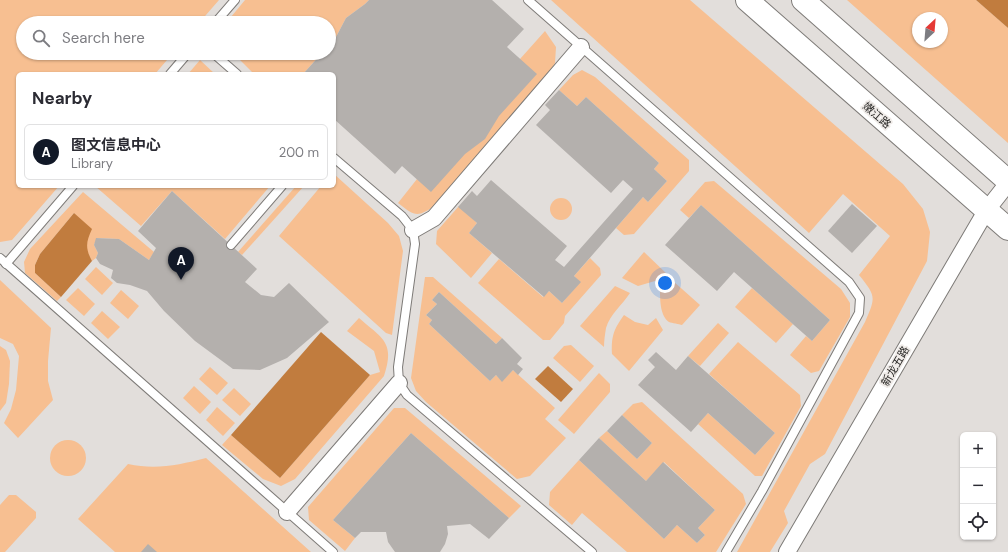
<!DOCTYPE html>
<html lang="en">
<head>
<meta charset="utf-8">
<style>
	:root { --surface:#fff; --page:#f2f2f3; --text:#2b2b33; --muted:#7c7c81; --line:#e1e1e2; --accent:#111827 }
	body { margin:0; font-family:"DM Sans","Noto Sans SC",sans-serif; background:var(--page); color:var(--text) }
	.controls { position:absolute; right:12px; bottom:12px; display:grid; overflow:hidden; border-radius:6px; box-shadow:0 1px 3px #0004 }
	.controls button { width:36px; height:36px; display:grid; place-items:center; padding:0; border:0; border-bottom:1px solid var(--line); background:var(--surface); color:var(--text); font:20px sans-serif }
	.compass { position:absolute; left:912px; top:12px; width:36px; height:36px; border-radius:50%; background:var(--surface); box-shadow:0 1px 3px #0004; rotate:26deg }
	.you { position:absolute; left:665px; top:283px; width:14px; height:14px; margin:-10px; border:3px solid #fff; border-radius:50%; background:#1a73e8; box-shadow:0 0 0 6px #1a73e833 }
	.badge { display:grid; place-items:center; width:26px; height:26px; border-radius:50%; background:var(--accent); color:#fff; font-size:13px; font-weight:700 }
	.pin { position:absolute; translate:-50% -33px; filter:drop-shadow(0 1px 2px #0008) }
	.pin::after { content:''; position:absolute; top:21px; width:14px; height:12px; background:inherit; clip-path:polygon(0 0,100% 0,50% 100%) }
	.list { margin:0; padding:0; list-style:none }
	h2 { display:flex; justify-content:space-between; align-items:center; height:52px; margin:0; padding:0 16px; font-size:17px }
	h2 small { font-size:13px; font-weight:400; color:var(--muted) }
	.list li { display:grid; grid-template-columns:26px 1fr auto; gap:12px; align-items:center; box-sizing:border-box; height:56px; margin:0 8px 8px; padding:0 8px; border:1px solid var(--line); border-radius:6px }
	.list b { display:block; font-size:15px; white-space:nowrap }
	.list p { margin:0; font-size:13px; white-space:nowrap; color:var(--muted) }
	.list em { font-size:13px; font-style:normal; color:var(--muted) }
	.icon { flex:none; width:22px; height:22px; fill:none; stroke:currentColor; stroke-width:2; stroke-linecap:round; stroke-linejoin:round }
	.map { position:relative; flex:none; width:1008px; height:552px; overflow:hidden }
	.search { position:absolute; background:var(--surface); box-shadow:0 1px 3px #0004; left:16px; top:16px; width:320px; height:44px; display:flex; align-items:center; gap:10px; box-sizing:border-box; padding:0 14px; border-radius:22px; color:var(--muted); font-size:15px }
	.panel { position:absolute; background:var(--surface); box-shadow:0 1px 3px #0004; left:16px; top:72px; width:320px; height:116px; border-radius:6px }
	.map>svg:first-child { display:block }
	.green { fill:#f7bf91; fill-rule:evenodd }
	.water { fill:#c17c3e }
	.building { fill:#b4b0ad }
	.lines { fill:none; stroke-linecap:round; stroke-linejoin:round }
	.service-casing { stroke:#7e7b78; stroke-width:10 }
	.minor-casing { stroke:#7e7b78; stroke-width:18 }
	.secondary-casing { stroke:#7e7b78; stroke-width:24 }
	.service { stroke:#fff; stroke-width:8 }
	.minor { stroke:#fff; stroke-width:16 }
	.secondary { stroke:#fff; stroke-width:22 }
	.labels { text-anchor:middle; stroke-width:3.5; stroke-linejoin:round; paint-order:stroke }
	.street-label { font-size:11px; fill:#2b2a28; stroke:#efebe8 }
</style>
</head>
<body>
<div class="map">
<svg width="1008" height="552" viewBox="0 0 1008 552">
	<rect width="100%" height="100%" fill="#e2dedb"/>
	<g class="green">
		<path d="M0,0h219l-20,23h-176v30h150l-18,21h-137v112h41l-47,54 -12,2z"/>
		<path d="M245,0h124l-4,4 -19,14 -10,19 -7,8v-22h-103z"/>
		<path d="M551,0h139l213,184 20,25 7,23 -3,29 -102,193 -15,10 -26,47 4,12 -18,29h-33l128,-230c11,-25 11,-26 -6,-47l31,-39 -47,-42 -34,39z"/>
		<path d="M847,0h129l32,28v115zM918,18h24v24h-24z"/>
		<path d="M545,31l11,16 -1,16 -7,11 -111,130c-20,14 -21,13 -39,-1l19,-24 14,12 89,-132z"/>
		<path d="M233,53h89l-19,21h-49z"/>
		<path d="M200,60l15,14h-27z"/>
		<path d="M582,70l13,7 94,83v11l-55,63 -10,1 -8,-7 27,-31 5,5 19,-21 -13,-12 5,-6 -73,-66 -9,9 -18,-16 14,-15z"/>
		<path d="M334,174l54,49 11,13 4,15 -11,84 -6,-2 -107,-97 42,-50h13z"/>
		<path d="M714,181l127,108 9,14v14l-31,54 -8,2 -21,-18 16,-19 6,5 18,-21 -129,-115 -12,13 -9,-8 25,-28z"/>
		<path d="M95,186h175l-45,53 -53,-48 -31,35z"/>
		<path d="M296,186h8l-62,69 -4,-3z"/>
		<path d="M83,192l71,60 -5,8 -30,-21 -22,-1 -3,7 4,8 -2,5 -4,3 -5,-10v-12l-13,-26 -34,41 -5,11v8l26,24 -4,4 -32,-28 -1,-11 6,-13z"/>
		<circle cx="561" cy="209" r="11"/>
		<path d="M459,206l18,17 -8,10 23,20 -21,25 -35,-34 1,-13z"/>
		<path d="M644,252l24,23 -13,6 -17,5 -16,-8z"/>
		<path d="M590,258l10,10 1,7 -36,41 -1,7 -14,17h-7l-65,-57 21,-24 44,38 6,-6 13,12 18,-21 -6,-6z"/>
		<path d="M96,267l17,16 -11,12 -17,-16z"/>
		<path d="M425,277h8l69,61 -6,6 -57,-52 -7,8 5,4 -11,11 6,5 -3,4 61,57 6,-6 6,6 11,-11 42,38 -10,11 21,19 -36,38 -13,3 -91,-77 -10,-11 -5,-13z"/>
		<path d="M0,280l51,48 -3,33v20l5,19 -35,38 -14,-15 7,-14 5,-19 3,-34 -6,-12 -13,-6z"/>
		<path d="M673,281l27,24 -18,20c-3,-1 -10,-2 -13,-3 -9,-6 -9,-23 -9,-32z"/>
		<path d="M615,286l15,7c-7,11 -20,21 -24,35 -1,6 -2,13 -2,19l-24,-21z"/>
		<path d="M78,288l17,16 -11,12 -18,-16z"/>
		<path d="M752,288l41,36 -17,19 -41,-36z"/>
		<path d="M121,290l18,16 -11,13 -18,-16z"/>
		<path d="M102,311l18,16 -12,12 -17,-16z"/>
		<path d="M624,315l11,7 13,3 8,-7 7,12 -34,41 -17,-17c-1,-18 2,-25 12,-39z"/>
		<path d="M359,318c24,21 36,24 25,58l-89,103 -14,7 -18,-7 -41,-34 9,-10 49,43 90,-103 10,-3 -6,-21 -27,-20z"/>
		<path d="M718,323l11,10 -29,33 -12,-10z"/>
		<path d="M738,342l62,53 1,11 -39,70h-7l-57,-52 10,-11 47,42 20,-22 -66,-59z"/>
		<path d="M571,345l23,21 -14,16 -27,-24 11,-12z"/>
		<path d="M0,346l6,4 4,11 -1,23 -3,19 -6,8z"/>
		<path d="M210,367l18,16 -11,12 -18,-16z"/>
		<path d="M599,373l11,11v8l-36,42 -16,-14z"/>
		<path d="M194,386l17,16 -11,12 -17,-16z"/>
		<path d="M234,388l17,16 -11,12 -18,-16z"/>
		<path d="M642,402l101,92 3,10 -30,48h-89l-45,-39 -10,12 -23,-20 1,-13 29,-32 85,79 13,-14 20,18 8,-8 -7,-7 17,-18 -51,-48 -18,19 -47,-43 8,-7 30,28 15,-16 -30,-28 11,-11z"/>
		<path d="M217,407l18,16 -12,13 -17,-16z"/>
		<path d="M394,408h11l116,98 -12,12 -98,-85 -78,87 22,18 -10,13 -36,-31 -1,-13z"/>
		<circle cx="68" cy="458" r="18"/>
		<path d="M206,458l105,94h-196l-37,-33 50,-55c28,6 51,1 78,-6z"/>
		<path d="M9,495h7l20,17v6l-31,34h-5v-47z"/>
	</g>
	<g class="water">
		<path d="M976,0h32v28z"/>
		<path d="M74,213l18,16c-6,13 -7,19 0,32l-31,36 -26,-24v-8l5,-11z"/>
		<path d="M321,332l49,43 -90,103 -49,-43z"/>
		<path d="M548,366l25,23 -12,13 -26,-23z"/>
	</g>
	<g class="building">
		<path d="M369,0h123l32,29 -17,18 30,27 -38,42 -14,23 -20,15 -34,38 -29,-26 -7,8 -61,-55v-45h-31l19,-21h7v-8l7,-8 10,-19 19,-14z"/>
		<path d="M559,90l18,16 9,-9 73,66 -5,6 13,12 -19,21 -5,-5 -69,79 7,6 -19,21 -13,-12 -5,6 -75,-64 8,-10 -19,-16 14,-16 5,5 14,-16 76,66 -12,14 9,7 69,-78 -10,-9 -12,13 -75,-68 14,-15 -5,-5z"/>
		<path d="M172,191l85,78 -12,13 16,13 13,2 15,-14 40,39 -42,36 -27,12 -27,-1 -38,-28 -31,-30 -17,-20 -17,-6 -13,-2 -6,-5 2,-8 -13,-6 -4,-6 2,-5 -4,-8 2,-7 23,1 30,21 7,-12 -18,-17z"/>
		<path d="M852,204l25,22 -25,27 -24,-22z"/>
		<path d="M701,205l129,115 -18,21 -78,-69 -17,19 -52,-46z"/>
		<path d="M439,292l57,52 6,-6 20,20 -5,6 6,5 -5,6 -5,-5 -11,12 -6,-7 -6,6 -61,-57 3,-4 -6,-5 11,-11 -5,-4z"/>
		<path d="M656,352l20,18 12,-14 87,77 -20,22 -47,-42 -17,19 -53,-47 17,-18 -7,-7z"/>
		<path d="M622,415l30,28 -15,16 -30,-28z"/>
		<path d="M411,433l98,85 -20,21 -19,-15 -23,2 1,8 -3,10 -5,8h-45l-7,-10 -2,-10h-25l-6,6 -22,-18z"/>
		<path d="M599,438l47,43 17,-19 52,48 -17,18 7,7 -8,8 -20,-18 -13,14 -85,-79z"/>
		<path d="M148,544l9,8h-16z"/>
	</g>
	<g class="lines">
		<g class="service-casing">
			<g id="service">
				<path d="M528,0l321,282 11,16 -1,15 -97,178 -36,61"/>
				<path d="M215,23l20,-23"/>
				<path d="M213,53l24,21"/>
				<path d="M170,74l18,-21"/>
				<path d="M334,158l68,58 11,14 2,14 -17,123 1,16 8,12 185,157"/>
				<path d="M231,245l51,-59"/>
				<path d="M0,258l333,294"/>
				<path d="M6,264l67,-78"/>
			</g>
		</g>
		<g class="minor-casing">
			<g id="minor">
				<path d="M413,230l21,-12 147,-171"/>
				<path d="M287,512l112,-129"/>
				<path d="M787,552l199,-341 22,-28"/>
			</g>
		</g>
		<g class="secondary-casing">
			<g id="secondary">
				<path d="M747,0l261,229"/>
				<path d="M803,0l205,181"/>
			</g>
		</g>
		<use href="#service" class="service"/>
		<use href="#minor" class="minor"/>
		<use href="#secondary" class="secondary"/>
	</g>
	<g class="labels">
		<g class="street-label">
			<text transform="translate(877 115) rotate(41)" y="4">嫩江路</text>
			<text transform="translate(895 366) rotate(-60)" y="4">新龙五路</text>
		</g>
	</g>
</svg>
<div class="controls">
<button>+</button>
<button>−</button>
<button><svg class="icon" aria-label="locate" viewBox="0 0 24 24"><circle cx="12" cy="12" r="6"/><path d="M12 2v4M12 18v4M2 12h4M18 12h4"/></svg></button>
</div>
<svg class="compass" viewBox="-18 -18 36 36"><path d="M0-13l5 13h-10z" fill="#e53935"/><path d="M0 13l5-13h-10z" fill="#7c7c81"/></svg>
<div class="you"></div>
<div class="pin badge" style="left:181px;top:280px">A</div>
<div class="search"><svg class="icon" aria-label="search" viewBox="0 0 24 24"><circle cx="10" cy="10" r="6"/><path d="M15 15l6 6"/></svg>Search here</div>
<section class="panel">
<h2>Nearby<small></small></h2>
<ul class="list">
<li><span class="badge">A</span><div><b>图文信息中心</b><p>Library</p></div><em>200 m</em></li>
</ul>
</section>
</div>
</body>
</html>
